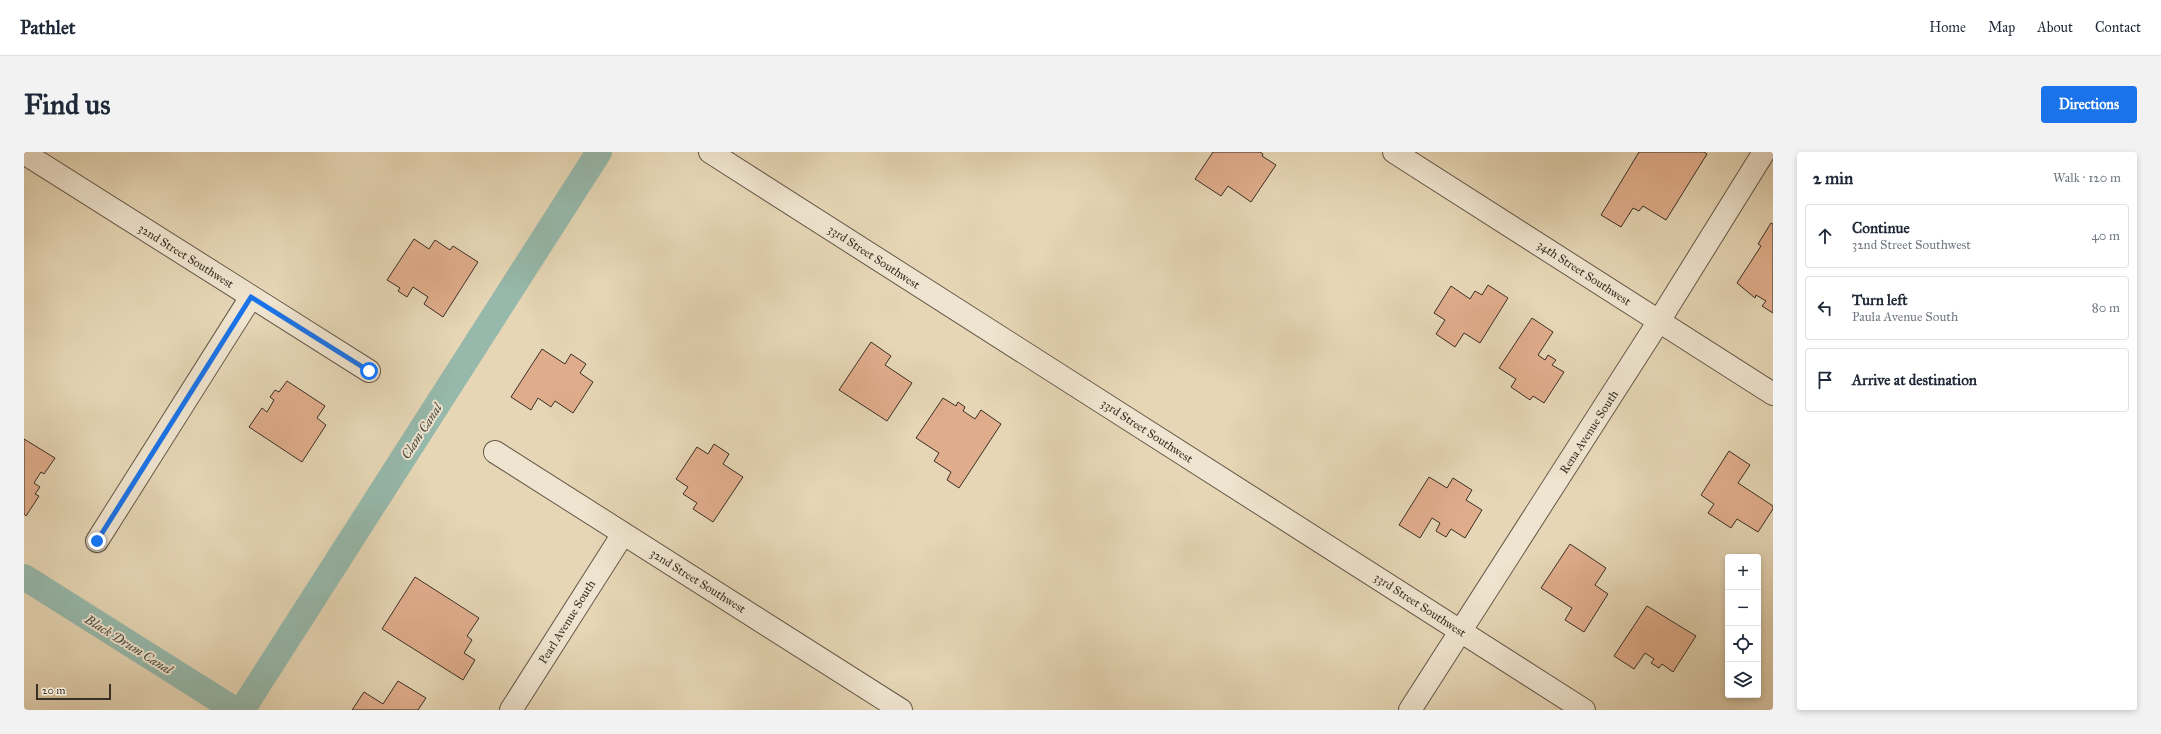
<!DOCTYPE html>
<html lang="en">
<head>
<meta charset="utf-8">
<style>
	:root { --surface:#fff; --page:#f2f2f3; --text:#1f2937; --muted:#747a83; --line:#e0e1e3; --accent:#1a73e8 }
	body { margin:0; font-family:"IM FELL Great Primer",serif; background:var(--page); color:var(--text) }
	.controls { position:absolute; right:12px; bottom:12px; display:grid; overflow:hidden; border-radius:4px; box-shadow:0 2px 6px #0003 }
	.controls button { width:36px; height:36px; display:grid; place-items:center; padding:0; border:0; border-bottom:1px solid var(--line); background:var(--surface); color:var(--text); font:20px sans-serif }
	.scale { position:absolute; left:12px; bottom:10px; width:75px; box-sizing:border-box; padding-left:4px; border:2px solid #3a2f25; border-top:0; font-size:11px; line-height:14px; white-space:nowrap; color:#3a2f25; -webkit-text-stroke:3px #efe4cf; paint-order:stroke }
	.stop { position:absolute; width:12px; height:12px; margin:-9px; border:3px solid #1a73e8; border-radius:50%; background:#fff }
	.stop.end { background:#1a73e8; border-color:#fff; box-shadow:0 1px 4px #0008 }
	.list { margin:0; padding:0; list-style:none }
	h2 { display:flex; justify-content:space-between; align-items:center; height:52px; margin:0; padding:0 16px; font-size:17px }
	h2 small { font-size:13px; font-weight:400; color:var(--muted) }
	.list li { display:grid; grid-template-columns:26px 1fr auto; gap:12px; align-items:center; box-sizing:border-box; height:64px; margin:0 8px 8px; padding:0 8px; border:1px solid var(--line); border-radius:4px }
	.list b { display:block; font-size:15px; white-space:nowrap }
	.list p { margin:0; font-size:13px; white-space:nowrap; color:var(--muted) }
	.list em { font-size:13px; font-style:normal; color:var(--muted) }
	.icon { flex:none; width:22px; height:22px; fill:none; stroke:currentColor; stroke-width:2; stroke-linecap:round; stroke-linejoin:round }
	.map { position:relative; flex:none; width:1749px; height:558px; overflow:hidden; border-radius:4px }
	header { display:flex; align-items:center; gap:24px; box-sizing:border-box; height:56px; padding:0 20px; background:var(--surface); border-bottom:1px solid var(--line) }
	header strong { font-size:19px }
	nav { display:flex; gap:22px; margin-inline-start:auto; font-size:14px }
	.intro { display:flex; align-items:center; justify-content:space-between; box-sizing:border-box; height:96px; padding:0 24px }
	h1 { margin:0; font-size:28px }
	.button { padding:10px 18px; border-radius:4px; background:var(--accent); color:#fff; font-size:14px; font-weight:700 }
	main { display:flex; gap:24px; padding:0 24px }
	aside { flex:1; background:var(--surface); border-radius:4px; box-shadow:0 2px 6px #0003 }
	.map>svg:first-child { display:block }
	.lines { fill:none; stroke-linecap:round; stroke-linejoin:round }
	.canal { stroke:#96b9ab; stroke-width:26 }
	.building { fill:#e0ad8c; stroke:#3a2f25 }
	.minor-casing { stroke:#655949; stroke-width:24 }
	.minor { stroke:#efe4cf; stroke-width:22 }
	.route { stroke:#1a73e8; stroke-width:5 }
	.labels { text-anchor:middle; stroke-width:4; stroke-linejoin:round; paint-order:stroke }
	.street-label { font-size:12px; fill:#3a2f25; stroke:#efe4cf }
	.water-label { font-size:13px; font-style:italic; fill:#4c4b40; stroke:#efe4cf }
</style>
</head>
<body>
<header>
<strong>Pathlet</strong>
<nav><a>Home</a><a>Map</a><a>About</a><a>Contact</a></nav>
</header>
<div class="intro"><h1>Find us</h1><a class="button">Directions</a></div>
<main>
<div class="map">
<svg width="1749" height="558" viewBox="0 0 1749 558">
	<rect width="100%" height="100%" fill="#e6d6b5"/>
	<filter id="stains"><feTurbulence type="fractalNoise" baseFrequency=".005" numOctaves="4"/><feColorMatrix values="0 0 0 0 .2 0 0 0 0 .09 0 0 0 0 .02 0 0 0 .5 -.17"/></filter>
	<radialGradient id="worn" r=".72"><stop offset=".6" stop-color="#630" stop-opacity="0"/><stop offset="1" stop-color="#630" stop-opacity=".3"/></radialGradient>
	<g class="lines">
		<g class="canal">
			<path d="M0,425l211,133"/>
			<path d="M218,558l357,-558"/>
		</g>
	</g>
	<g class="building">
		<path d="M1189,0h47l3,2 -1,2 14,9 -25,37 -23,-16 -7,10 -26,-17z"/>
		<path d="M1615,0h65l3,2 -41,66 -23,-14 -4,5 -6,-3 -12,19 -20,-12z"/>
		<path d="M1747,71l2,1v89l-11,-7 4,-5 -10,-6 -1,3 -18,-15 24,-37 -3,-2z"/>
		<path d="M390,87l15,10 6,-9 15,10 3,-4 25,16 -35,55 -19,-13 4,-7 -15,-10 -6,10 -9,-6 2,-3 -13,-8z"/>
		<path d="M1464,133l20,13 -28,45 -16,-10 -9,14 -19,-13 9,-14 -11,-7 17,-27 19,13 5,-8 7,4z"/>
		<path d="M1508,166l21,14 -15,23 7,5 3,-5 8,5 -4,5 12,7 -20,31 -11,-7 -3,4 -19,-13 5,-8 -17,-11z"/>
		<path d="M847,190l20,14 -6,9 27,18 -25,38 -48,-31z"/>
		<path d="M518,197l23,15 6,-10 15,10 -6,9 13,9 -20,31 -18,-12 -4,6 -13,-9 -7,12 -20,-13z"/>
		<path d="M263,229l38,25 -8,12 9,7 -24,37 -53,-35 13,-19 5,4 7,-12 -4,-3 5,-7 4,2z"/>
		<path d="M919,246l13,8 2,-4 7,5 -2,4 12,8 6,-9 20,14 -42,64 -12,-8 4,-8 -17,-11 5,-8 -23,-15z"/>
		<path d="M0,287l31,19 -11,16 -3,-2 -7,11 6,4 -5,7 4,2 -13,20 -2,-2z"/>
		<path d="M690,292l15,10 -6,10 20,13 -30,45 -20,-13 4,-6 -14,-9 5,-7 -12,-8 21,-32 11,7z"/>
		<path d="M1705,299l21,14 -12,18 35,23v3l-15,23 -21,-13 -6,9 -23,-15 6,-9 -13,-9z"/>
		<path d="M1405,325l18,11 6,-10 19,12 -6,10 16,10 -17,28 -14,-9 -5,8 -10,-6 4,-8 -8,-5 -12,20 -21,-13z"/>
		<path d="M1546,392l36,24 -11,17 13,9 -24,38 -19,-12 7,-12 -31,-20z"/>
		<path d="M391,425l64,41 -12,18 5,4 -8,13 11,7 -12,20 -81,-51z"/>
		<path d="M1623,454l49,30 -23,36 -11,-8 -3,4 -8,-5 3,-4 -9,-6 -11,16 -20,-13z"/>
		<path d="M374,529l28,17 -8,12h-66l12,-18 19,12z"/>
	</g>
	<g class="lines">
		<g class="minor-casing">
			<g id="minor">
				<path d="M686,0l874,558"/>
				<path d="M1370,0l379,242"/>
				<path d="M0,1l345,218"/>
				<path d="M471,300l406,258"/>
				<path d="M73,389l154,-244"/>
				<path d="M487,558l112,-176"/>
				<path d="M1386,558l249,-389 105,-169"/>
			</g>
		</g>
		<use href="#minor" class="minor"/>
	</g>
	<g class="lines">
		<path class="route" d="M73,389l154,-244 118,74"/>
	</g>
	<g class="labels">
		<g class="street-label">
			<text transform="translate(162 104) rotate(32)" y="4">32nd Street Southwest</text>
			<text transform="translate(850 105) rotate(33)" y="4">33rd Street Southwest</text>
			<text transform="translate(1560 121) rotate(33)" y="4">34th Street Southwest</text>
			<text transform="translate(1123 279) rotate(33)" y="4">33rd Street Southwest</text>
			<text transform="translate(1565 280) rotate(-57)" y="4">Rena Avenue South</text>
			<text transform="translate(674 429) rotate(32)" y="4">32nd Street Southwest</text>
			<text transform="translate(1396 453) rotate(33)" y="4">33rd Street Southwest</text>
			<text transform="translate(543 470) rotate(-58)" y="4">Pearl Avenue South</text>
		</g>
		<g class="water-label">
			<text transform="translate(397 279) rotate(-57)" y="5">Clam Canal</text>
			<text transform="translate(105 492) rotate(32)" y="5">Black Drum Canal</text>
		</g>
	</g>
	<rect width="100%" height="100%" filter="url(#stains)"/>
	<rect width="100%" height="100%" fill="url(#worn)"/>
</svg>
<div class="controls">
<button>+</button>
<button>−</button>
<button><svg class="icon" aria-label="locate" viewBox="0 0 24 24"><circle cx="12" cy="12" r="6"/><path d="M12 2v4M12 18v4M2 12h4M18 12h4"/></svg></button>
<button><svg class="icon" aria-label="layers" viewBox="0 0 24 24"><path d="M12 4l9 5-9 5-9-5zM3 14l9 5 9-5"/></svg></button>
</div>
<div class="scale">20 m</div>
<div class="stop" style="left:345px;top:219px"></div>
<div class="stop end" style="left:73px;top:389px"></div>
</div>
<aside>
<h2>2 min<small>Walk · 120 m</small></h2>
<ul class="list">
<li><svg class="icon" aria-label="ahead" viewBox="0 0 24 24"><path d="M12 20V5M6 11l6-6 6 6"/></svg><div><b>Continue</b><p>32nd Street Southwest</p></div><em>40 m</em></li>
<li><svg class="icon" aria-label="left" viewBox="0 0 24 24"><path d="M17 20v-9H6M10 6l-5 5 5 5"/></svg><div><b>Turn left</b><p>Paula Avenue South</p></div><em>80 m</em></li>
<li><svg class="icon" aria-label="arrive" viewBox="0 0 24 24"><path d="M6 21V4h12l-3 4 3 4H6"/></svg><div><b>Arrive at destination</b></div></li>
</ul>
</aside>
</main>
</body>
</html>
